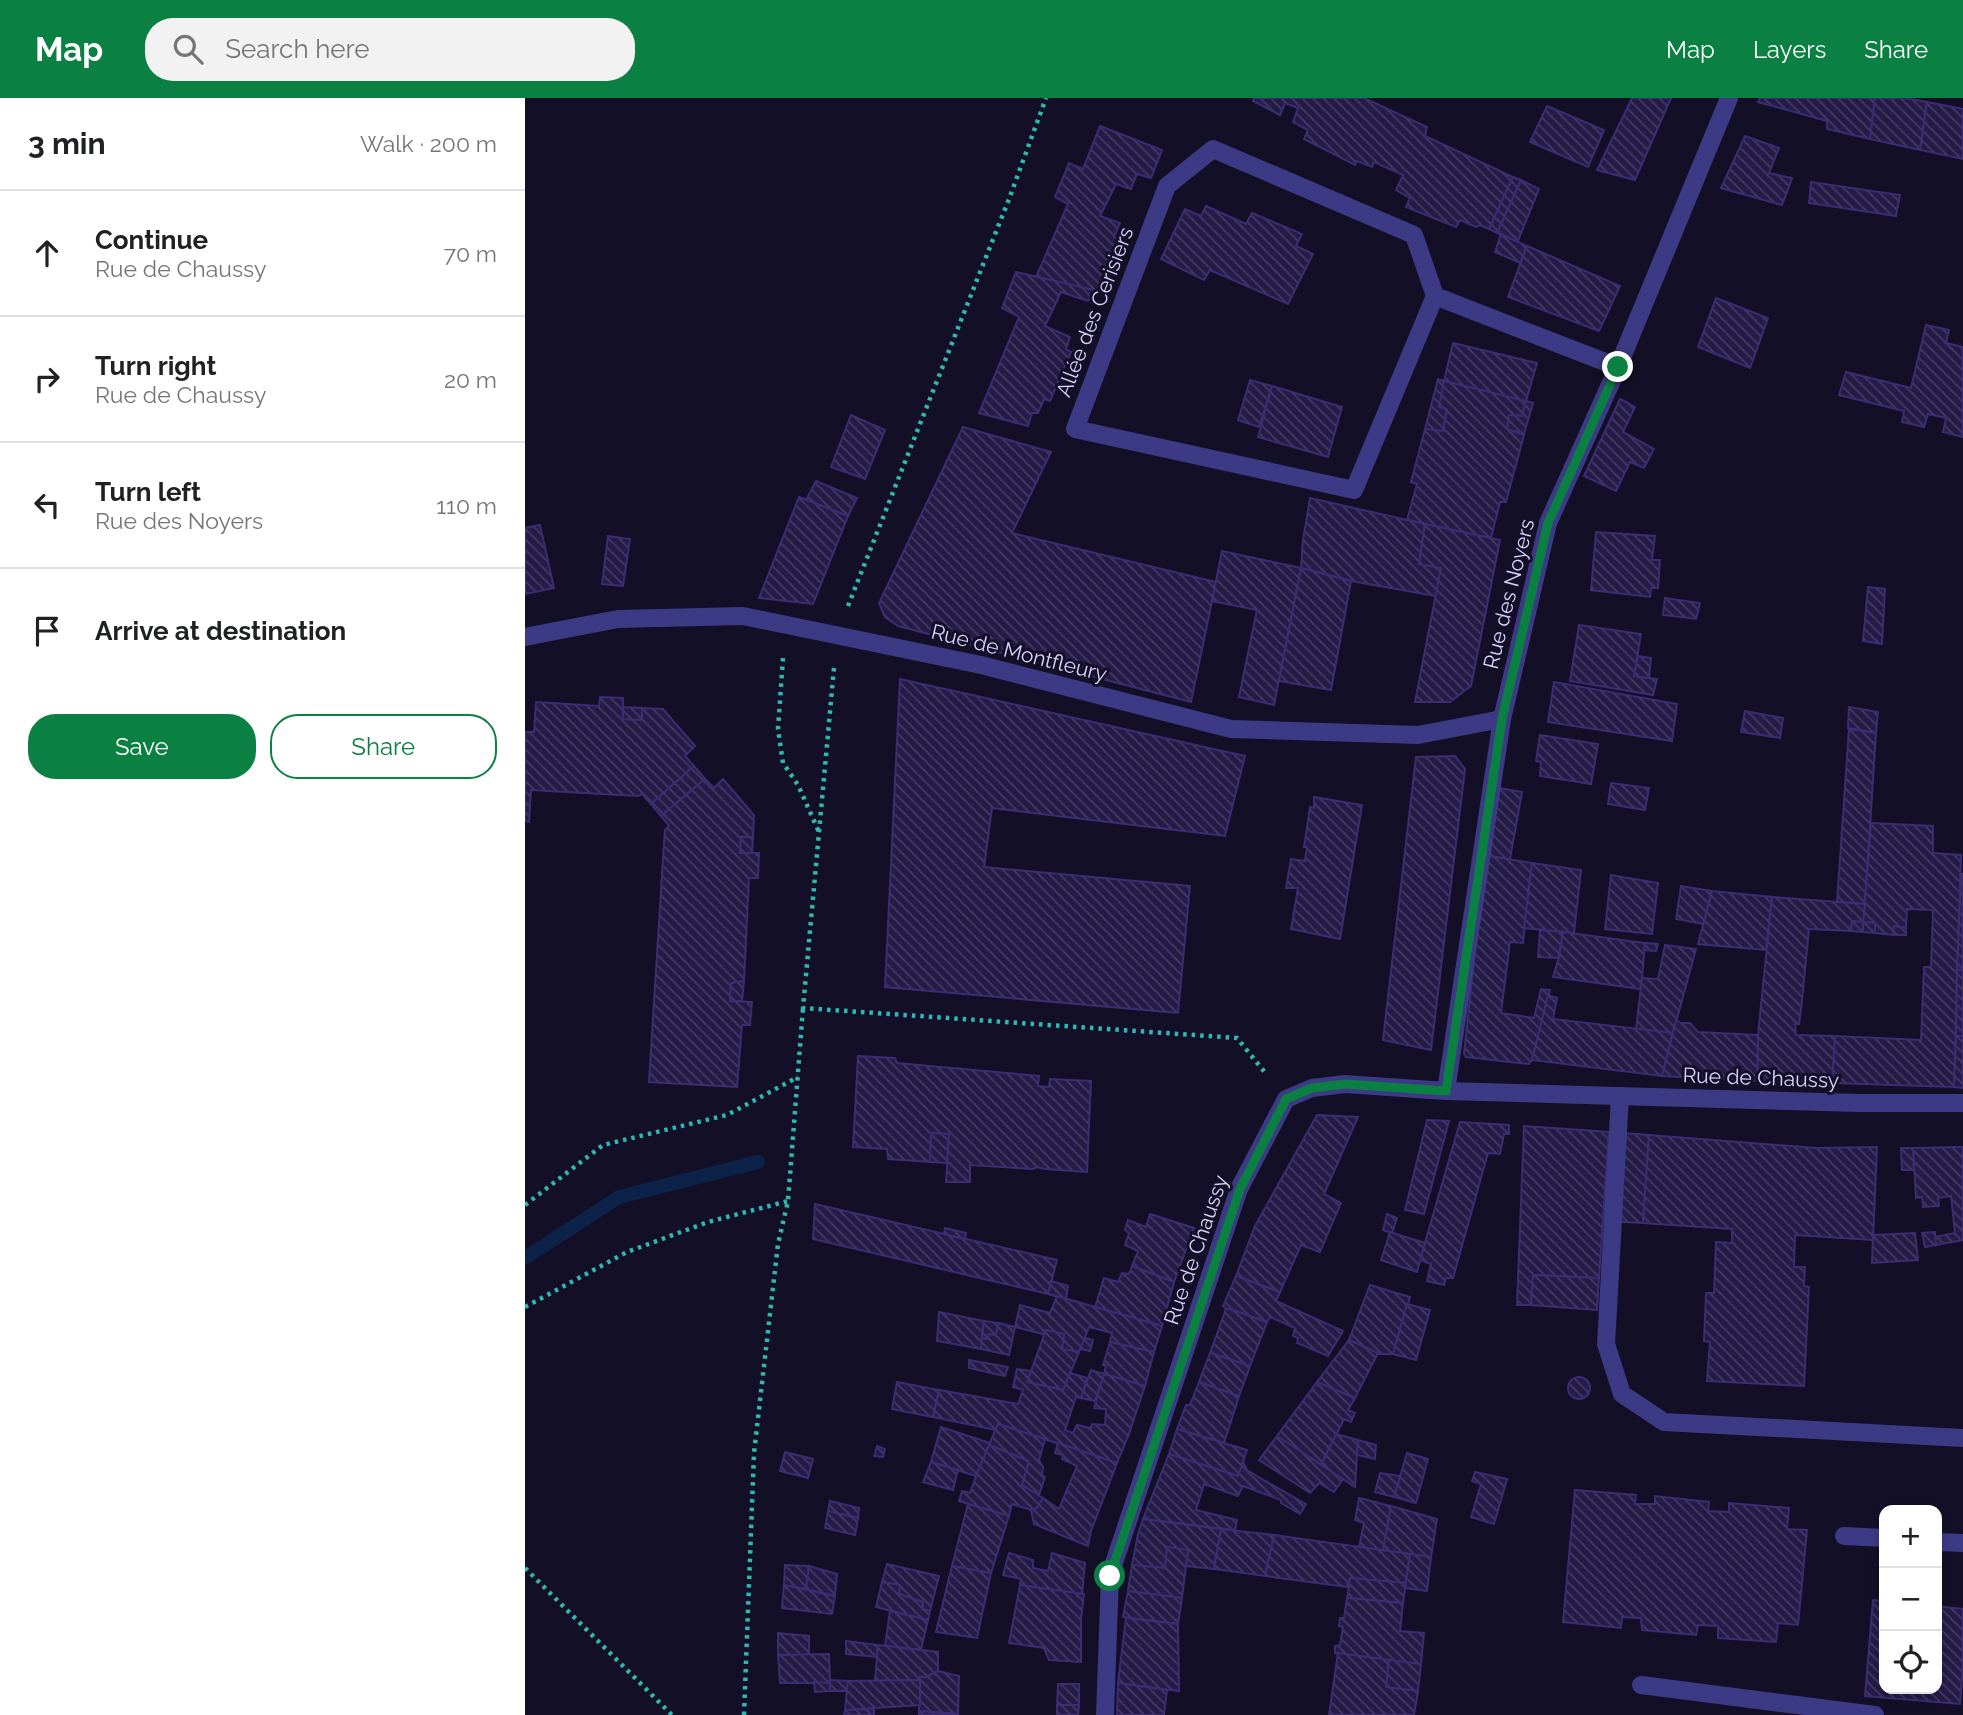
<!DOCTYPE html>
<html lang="en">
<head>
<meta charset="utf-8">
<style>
	:root { --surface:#fff; --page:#f2f2f2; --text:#202124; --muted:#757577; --line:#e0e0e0; --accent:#0b8043 }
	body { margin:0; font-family:Raleway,sans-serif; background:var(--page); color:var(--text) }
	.controls { position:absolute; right:21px; bottom:21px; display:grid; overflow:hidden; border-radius:14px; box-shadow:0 4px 10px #0003 }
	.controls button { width:63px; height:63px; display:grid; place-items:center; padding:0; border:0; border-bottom:2px solid var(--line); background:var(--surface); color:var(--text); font:35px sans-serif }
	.stop { position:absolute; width:21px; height:21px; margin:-16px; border:5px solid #0b8043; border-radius:50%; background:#fff }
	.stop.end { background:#0b8043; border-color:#fff; box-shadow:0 2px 7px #0008 }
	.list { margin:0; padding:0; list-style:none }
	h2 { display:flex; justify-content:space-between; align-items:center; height:91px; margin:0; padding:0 28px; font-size:30px }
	h2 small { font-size:23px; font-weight:400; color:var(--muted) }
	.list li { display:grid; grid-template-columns:46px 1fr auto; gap:21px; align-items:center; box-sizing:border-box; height:126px; padding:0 28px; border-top:2px solid var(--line) }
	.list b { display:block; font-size:26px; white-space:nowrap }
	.list p { margin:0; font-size:23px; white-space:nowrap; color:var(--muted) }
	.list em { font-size:23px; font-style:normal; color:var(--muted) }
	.actions { display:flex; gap:14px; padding:21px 28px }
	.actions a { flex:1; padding:16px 0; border:2px solid var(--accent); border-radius:28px; text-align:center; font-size:24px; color:var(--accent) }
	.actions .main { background:var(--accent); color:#fff }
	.icon { flex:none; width:38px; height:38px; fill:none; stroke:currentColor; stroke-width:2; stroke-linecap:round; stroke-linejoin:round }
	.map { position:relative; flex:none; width:1438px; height:1617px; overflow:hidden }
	header { display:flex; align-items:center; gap:42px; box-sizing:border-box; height:98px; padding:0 35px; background:var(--accent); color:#fff }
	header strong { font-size:33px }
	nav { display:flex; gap:38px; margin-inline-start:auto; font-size:24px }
	.search { width:490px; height:63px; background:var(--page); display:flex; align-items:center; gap:18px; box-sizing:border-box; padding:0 24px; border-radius:28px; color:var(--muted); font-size:26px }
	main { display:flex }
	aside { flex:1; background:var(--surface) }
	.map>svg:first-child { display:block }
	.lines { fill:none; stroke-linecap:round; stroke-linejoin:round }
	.stream { stroke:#0c2248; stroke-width:14 }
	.building { fill:url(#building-back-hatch); stroke:#3b2d73; stroke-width:2 }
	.path { stroke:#2fb8b0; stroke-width:4.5; stroke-dasharray:3.5 5; stroke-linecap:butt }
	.service { stroke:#3d3a85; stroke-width:18 }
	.minor { stroke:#3d3a85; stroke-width:18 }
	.route { stroke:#0b8043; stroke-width:9 }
	.labels { text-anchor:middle; stroke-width:6; stroke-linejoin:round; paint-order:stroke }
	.street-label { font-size:21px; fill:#d9d4ff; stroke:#130f26 }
</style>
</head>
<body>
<header>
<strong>Map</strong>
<div class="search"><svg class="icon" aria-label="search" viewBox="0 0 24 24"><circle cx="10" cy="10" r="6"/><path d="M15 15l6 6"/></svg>Search here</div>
<nav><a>Map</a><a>Layers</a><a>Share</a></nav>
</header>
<main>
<aside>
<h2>3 min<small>Walk · 200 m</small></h2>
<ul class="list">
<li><svg class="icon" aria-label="ahead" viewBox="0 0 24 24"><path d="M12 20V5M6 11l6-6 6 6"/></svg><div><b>Continue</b><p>Rue de Chaussy</p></div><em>70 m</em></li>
<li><svg class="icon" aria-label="right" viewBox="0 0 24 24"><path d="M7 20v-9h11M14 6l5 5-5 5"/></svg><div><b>Turn right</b><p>Rue de Chaussy</p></div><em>20 m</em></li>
<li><svg class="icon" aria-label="left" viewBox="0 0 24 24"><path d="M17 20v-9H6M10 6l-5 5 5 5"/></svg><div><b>Turn left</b><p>Rue des Noyers</p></div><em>110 m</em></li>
<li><svg class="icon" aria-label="arrive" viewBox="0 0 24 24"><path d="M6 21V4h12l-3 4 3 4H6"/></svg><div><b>Arrive at destination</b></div></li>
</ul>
<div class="actions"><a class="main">Save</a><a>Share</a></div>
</aside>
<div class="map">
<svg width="1438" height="1617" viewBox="0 0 1438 1617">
	<defs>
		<pattern id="building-back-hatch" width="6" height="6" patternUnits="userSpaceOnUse" patternTransform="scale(1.75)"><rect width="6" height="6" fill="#241b47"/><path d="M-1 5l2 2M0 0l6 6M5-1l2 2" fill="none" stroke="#433b63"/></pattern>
	</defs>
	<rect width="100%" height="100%" fill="#130f26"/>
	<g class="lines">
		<path class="stream" d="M0,1160l94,-61 139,-35"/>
	</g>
	<g class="building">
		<path d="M729,0h110l63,29 -2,9 88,41 -24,52 -9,-4 -4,2 -16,-7 -4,7 -50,-20 4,-9 -14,-8 7,-15 -29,-13 -2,5 -15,-6 -2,4 -51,-26 4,-9 -15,-8 5,-14 -13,-5 -5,12 -27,-14z"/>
		<path d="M1107,0h39l-36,82 -38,-10z"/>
		<path d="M1235,0h115l-5,41 -43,-10v-8l-69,-19z"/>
		<path d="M1350,0h30l22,4 -7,48 -50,-11z"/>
		<path d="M1402,4l36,7v50l-43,-9z"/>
		<path d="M1022,8l57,24 -16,37 -58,-25z"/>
		<path d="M575,28l62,24 -11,28 -14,-4 -6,15 -15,-5 -16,32 20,7 -6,14 7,4 -23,51 -62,-15 32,-73 -13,-7 14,-34 14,6z"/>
		<path d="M1220,38l34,12 -10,25 23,5 -10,27 -61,-17z"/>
		<path d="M988,79l8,3 -24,53 -8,-4z"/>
		<path d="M996,82l18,9 -22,54 -20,-10z"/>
		<path d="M1286,84l89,13 -4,21 -87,-13z"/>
		<path d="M681,108l40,18 6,-11 50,21 -6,12 17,8 -25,50 -78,-34 -6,10 -43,-21 24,-50 16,7z"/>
		<path d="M976,136l26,12 -7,17 -25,-11z"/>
		<path d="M1002,148l93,40 -21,45 -91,-34z"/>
		<path d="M491,174l78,18 -6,11 -27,-9 -16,34 25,11 -4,12 5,3 -21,49 -6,-2 -6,14h-6l-4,13 -49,-13 40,-96 -17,-9z"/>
		<path d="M1191,200l52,20 -18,50 -52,-21z"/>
		<path d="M1401,227l23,5 -3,13 17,4v90l-20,-5 3,-14 -18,-4 -4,13 -22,-5 2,-11 -65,-16 7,-23 65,16z"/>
		<path d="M928,245l84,20 -11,38 -82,-20z"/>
		<path d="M913,281l6,2 -5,26 8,2 -4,22 -18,-2z"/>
		<path d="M725,282l22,6 -13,41 -21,-7z"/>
		<path d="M919,283l82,20 -4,15 -13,-1 -2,14 17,6 -18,67h-6l-9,36 -84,-18 10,-36 -6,-2 14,-53 18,2 4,-22 -8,-2z"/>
		<path d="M747,288l70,21 -14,50 -70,-20z"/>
		<path d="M1095,301l15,8 -12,25 31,17 -10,19 -14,-6 -14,29 -32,-15z"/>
		<path d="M1001,303l7,2 -9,31 -17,-5 2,-14 13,1z"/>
		<path d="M326,317l34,15 -20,49 -34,-12z"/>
		<path d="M438,329l88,25 -39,81 204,49 -25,120 -293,-76 -13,-9 -6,-14z"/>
		<path d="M291,383l41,17 -9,18 -42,-16z"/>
		<path d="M274,399l49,19 -35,88 -54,-6z"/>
		<path d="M785,400l115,26 -6,40 22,4 -5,28 -85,-15 -50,-13 2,-28z"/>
		<path d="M900,426l75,16 -29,146 -21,16h-35l26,-134 -22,-4z"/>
		<path d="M15,427l14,63 -29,6v-66z"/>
		<path d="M1071,434l59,4 -3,24h8l-2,28h-7l-1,9 -59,-7z"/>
		<path d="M83,438l22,3 -7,47 -21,-2z"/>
		<path d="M697,453l79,17 -27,137 -35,-8 18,-87 -45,-9z"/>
		<path d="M776,470l50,13 -20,109 -52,-9z"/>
		<path d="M1343,489l17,2 -3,55 -19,-3z"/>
		<path d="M1140,500l35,5 -4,16 -33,-4z"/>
		<path d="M1054,527l62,9 -7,42 23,3 -4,16 -83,-14z"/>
		<path d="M1113,558l13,2 -2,20 -15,-2z"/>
		<path d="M375,581l345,77 -20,80 -233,-28 -8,59 206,19 -12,127 -293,-26z"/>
		<path d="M1029,584l123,22 -5,37 -124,-19z"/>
		<path d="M75,599l23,1v21l19,1v-12l21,1 32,37 -10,10 9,10 -43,38 -9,-10 -4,2 -107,-6 -2,32 -4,-1v-89h9l2,-30 63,4z"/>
		<path d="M98,609l19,1v12l-19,-1z"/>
		<path d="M1324,609l29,5 -2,21 -28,-5z"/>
		<path d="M1220,613l38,7 -3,20 -39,-6z"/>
		<path d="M1324,631l27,4 -11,171 -28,-2z"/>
		<path d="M1015,637l58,9 -7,40 -51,-8 1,-14 -5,-1z"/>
		<path d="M930,658l10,13 -34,281 -48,-10 33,-283z"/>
		<path d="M169,668l11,13 -44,37 -10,-12z"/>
		<path d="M180,681l9,9 9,-9 31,36 -1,22h-12l-1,16h19l-1,25h-9l-5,103 -13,2 -1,18 22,1 -2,23h-8l-5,62 -88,-5 15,-239 1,-13 4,-4 -8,-10z"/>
		<path d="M1086,685l38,5 -4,22 -37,-6z"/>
		<path d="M974,690l23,4 -12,67 -22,-3z"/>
		<path d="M789,699l48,8 -22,134 -49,-10 7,-41h-12l5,-29 14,2 2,-14h-3l6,-40 4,1z"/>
		<path d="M1346,725l62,3v27l28,2 -7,232 -122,-4 3,-47 86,4 3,-73h7l2,-57 -26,-1 -1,19 -12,-2 -1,9 -18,-2v-10l-12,-1z"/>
		<path d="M216,739h12l-1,16h-12z"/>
		<path d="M963,758l44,7 -9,80 -13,-1 -9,71 33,5 7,-29 9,1 -18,70 -3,4 -63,-7 -2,-3 12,-113z"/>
		<path d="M1007,765l49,7 -7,63 -50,-5z"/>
		<path d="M1436,776h2v96h-6z"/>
		<path d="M1086,777l47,8 -6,51 -47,-5z"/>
		<path d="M1156,788l31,5 -8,33 -28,-5z"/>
		<path d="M1187,793l60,6 -6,53 -68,-6z"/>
		<path d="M1247,799l93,7 -2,18 -11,-1 -1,10 -42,-2 -8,81 -2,14h-4l1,11 39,1 -3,47 -75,-2 1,-46z"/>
		<path d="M1327,823l11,1v10l-12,-1z"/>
		<path d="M1338,824l12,1v10l-12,-1z"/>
		<path d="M1369,828l12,2v7h-13z"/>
		<path d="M1015,832l23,2 -4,26 -21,-1z"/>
		<path d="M1038,834l82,11 -4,46 -88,-12 6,-20z"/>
		<path d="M1120,845l13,1 -2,7 -12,-1z"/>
		<path d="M1140,847l31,4 -23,84 -37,-4 6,-51 16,1z"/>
		<path d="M1432,872h6v66h-7z"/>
		<path d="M219,883l-2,20h-12l1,-18z"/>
		<path d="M1023,897l9,3 -4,21 120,14 -11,43 -130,-16z"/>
		<path d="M1151,922l5,3h9l8,9 60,3 -1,46 -95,-5z"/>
		<path d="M1431,938h7v52l-9,-1z"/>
		<path d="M333,958l37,2 2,5 142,13 -1,10 11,1 1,-8 41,2 -4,91 -42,-3 -8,-2 -4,2 -63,-4v17h-24l3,-48 -18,-1 -1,29 -42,-3 -1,-10 -34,-2z"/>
		<path d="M792,1017l41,2 -34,77 17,9 -21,49 -19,-7 -21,47 -44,-16 19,-50z"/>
		<path d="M902,1022l22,1 -25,93 -19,-4z"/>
		<path d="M935,1024l49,3v9h-5l-4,20 -12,-1 -35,125h-7l-2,7 -17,-4 4,-17 -11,-4z"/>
		<path d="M999,1028l85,6 -10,146 -66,-3 -2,30h-14z"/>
		<path d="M1084,1034l40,3 -6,88 -40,-2z"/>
		<path d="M406,1035l18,1 -2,29 -17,-1z"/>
		<path d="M1124,1037l168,13 60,-1 -4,93 -78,-5 -1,32h11l-1,19 5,1 -5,99 -97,-5 3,-39 -6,-1 2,-48h8l2,-51 16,1v-14l-89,-6z"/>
		<path d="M1438,1049v93l-27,5 -1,-8 20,-4 -4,-37 -13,2 1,8 -16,1 -1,-10 -6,1 -3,-50z"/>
		<path d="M1376,1050h12l1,22h-12z"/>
		<path d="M290,1106l242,56 -9,34 -235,-55z"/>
		<path d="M625,1116l44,14 -20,54 -42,-16 6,-15 -13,-6 4,-12 -4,-3 3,-10 18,7z"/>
		<path d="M862,1116l10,4 -5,15 -9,-3z"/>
		<path d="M420,1130l21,5 -1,6 -21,-5z"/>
		<path d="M865,1134l35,11 -8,29 -36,-12z"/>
		<path d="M1410,1134l1,13 -11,2 -3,-14z"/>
		<path d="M1390,1135l3,27 -46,3 1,-28z"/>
		<path d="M607,1168l42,16 -12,44 -67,-19 9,-29 14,4 4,-9 7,1z"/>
		<path d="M1008,1177l66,3 -2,32 -66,-5z"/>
		<path d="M711,1178l44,16 -4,9 67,30 -15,25 -31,-13 1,-5 -5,-2 2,-8 -25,-11 -3,5 -37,-13h-4l-3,-3z"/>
		<path d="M526,1183l17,5 -2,13 -18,-5z"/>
		<path d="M845,1187l40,12 -17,57h-14l-30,-14z"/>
		<path d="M532,1198l105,30 -8,26 -44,-10 2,-9 -23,-6 -10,25 -17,-3 2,-15 -18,-4 -3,4 -28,-7 5,-22 30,8z"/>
		<path d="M882,1206l23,6 -14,50 -23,-6z"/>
		<path d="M701,1211h4l37,13 -17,44 -40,-13z"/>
		<path d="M414,1214l45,9 -3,28 -44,-8z"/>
		<path d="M459,1223l15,2 -3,12 -7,-1 -1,5 -6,-1z"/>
		<path d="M474,1225l16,4 -6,28 -28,-6 1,-11 6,1 1,-5 7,1z"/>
		<path d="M521,1232l18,4 -2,15 17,3 -16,38 -36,-8z"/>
		<path d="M560,1240l8,2 -3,11 -10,-2z"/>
		<path d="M824,1242l29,13 -23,45 -38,-16z"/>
		<path d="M585,1244l44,10 -9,34 -41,-12 2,-9h-3z"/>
		<path d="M685,1255l40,13 -11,30 -40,-14z"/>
		<path d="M444,1262l39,7 -3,9 -36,-8z"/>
		<path d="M492,1271l14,2 -4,11 36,8 7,-17 17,5 -6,20 -5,-1 -11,33 8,3 4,-8 14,3 1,-4 13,1 1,-16 -12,-1 10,-34 41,12 -16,48 -12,29 -119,-39 -2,6 -63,-13 6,-27 79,14 5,-14 -10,-3z"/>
		<path d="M566,1272l13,4 -9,27 -14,-3z"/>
		<circle cx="1054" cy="1290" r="11"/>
		<path d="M372,1284l42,8 -6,27 -41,-8z"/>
		<path d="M674,1284l40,14 -15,47 -47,-14 9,-24h4z"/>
		<path d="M792,1284l38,16 -7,12 7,3 -4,9 -7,-3 -23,46 -44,-29z"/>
		<path d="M473,1326l47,15 -6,21 4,7 -1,8 3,2 -6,18 -17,-10 7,-24 -40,-16z"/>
		<path d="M416,1329l49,16 -14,33 -45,-14z"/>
		<path d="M652,1331l70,21 -9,26 -69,-22z"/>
		<path d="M811,1336l22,6 -3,47 -34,-22z"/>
		<path d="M752,1338l66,43 -9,13 -15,-9 -9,10 -51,-33z"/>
		<path d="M833,1342l18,5 -1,14 -18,-4z"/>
		<path d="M533,1345l59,20 -26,68 -3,15 -54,-22 -3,-14 6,-2 6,-10 16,11 18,-43 -15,-7 1,-4 -8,-2z"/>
		<path d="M464,1347l40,16 -7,24 21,13 -6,10 -6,2 -19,-6 -3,12 -50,-15 3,-10 8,2 6,-17z"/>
		<path d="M352,1348l8,3 -2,8 -9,-1z"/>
		<path d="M260,1354l28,7 -5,19 -28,-7z"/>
		<path d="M882,1355l21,6 -12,44 -22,-6z"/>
		<path d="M644,1356l69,22 5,-14 4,8 15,9 44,25 -6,10 -19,-11v-3l-38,-14 -5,10 -34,-12 -8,26 41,10 -2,10 -92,-11z"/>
		<path d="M406,1364l27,8 -5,20 -30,-8z"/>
		<path d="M950,1374l32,7 -13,45 -23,-7 10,-33 -9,-3z"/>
		<path d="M855,1375l20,3 -6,21 -19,-5z"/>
		<path d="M1050,1392l61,5 -1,9h20v-8l54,6 -1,9 21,1v-9l60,5 -2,21 20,1 -9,95 -20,-2 -2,19 -58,-4v-12l-20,-1 -2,10 -54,-5 -1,-12 -19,-1 -1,11 -58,-6z"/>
		<path d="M834,1400l32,8 -8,44 -24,-3 5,-24 -9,-3z"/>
		<path d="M305,1403l29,7 -1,10 -30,-7z"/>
		<path d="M443,1406l41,12 -18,57 -39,-7z"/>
		<path d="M866,1408l46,13 -6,38 -48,-7z"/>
		<path d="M303,1413l30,7 -3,17 -30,-7z"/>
		<path d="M618,1421l78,10 -7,40 -28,-3 2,-16 -21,-3 -2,21 -33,-3 6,-31z"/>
		<path d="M696,1431l53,6 -9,41 -51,-7z"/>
		<path d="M749,1437l136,19 -4,29 -56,-5 -3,9 -82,-11z"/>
		<path d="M642,1449l21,3 -6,48 -54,-7 4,-26 33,3z"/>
		<path d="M484,1455l24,7v8l15,3 4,-18 33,10 -3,31 -62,-9 1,-6 -18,-4z"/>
		<path d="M885,1456l21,3 -4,34 -22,-3z"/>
		<path d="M362,1466l52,12 -9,35 -8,-2 1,-7 -24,-8 1,-9 -18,-3z"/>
		<path d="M260,1467l24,1 -3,23 -22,-4z"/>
		<path d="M284,1468l28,8 -2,22 -29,-7z"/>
		<path d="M427,1468l39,7 -14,65 -41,-6z"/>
		<path d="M825,1480l56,5 -3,20 -56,-5 2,-11h-2z"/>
		<path d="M357,1484l18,3 -1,9 24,8 -1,7 8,2 -2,9 -52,-13z"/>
		<path d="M259,1487l51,11 -3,18 -50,-6z"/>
		<path d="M495,1487l64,9 -3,25v43l-32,-2 -5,-12 -35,-5z"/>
		<path d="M603,1493l54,7 -4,26 -55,-7z"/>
		<path d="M822,1500l56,5 -3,28 24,2 -3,31 -86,-11v-7l5,-1 3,-18 -4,-1 1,-8h4z"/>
		<path d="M1348,1502l11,1v88h53v-83l26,3v55l-3,40 -95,-8z"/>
		<path d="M365,1513l38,9 -7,30 -36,-4z"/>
		<path d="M601,1520l52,6 1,67 -61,-8z"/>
		<path d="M253,1535l31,3v19h-31z"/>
		<path d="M321,1543l32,4 -1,12 -31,-3z"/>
		<path d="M353,1547l60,7v19l-12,6h-6v3l-45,1z"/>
		<path d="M813,1555l51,7 -3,27 32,4 -4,24h-85z"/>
		<path d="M304,1556l1,26 -2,3h-48l-2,-28z"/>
		<path d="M864,1562l32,4 -3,27 -32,-4z"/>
		<path d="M413,1573l21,5 -1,38 -39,-3 1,-34h6z"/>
		<path d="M305,1582l18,1 -1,10h-17z"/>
		<path d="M305,1582v11l-15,1 -1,-10 14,1z"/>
		<path d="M395,1582v25l-75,5 3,-29z"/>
		<path d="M593,1585l49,7 -3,25h-47z"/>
		<path d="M533,1586h21v21h-22z"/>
		<path d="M532,1607h22l-1,10h-21z"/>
		<path d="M349,1611v6h-30l1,-5z"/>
		<path d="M394,1613l39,3v1h-39z"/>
	</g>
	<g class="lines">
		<g class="path">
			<path d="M323,508l161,-407 37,-101"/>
			<path d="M258,560l-5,71 5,34 15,22 21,47"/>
			<path d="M309,570l-31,340 434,30 30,37"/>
			<path d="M0,1107l78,-60 124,-30 71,-38"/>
			<path d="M0,1209l102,-55 81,-30 80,-21"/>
			<path d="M0,1470l147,147"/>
			<path d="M219,1617l10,-262 24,-209 10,-43 15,-193"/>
		</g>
		<g class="service">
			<path d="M1095,998l-14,248 16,50 42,28 299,16"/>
			<path d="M1319,1438l40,2"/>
			<path d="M1412,1444l26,1"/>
			<path d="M1116,1587l234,30"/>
		</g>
		<g class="minor">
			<path d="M910,198l-81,194 -279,-61 92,-243 46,-37 201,86 21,61 183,71"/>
			<path d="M0,539l93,-18 125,-3 238,49 250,64 187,6 84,-16"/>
			<path d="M921,993l56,-372 46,-196 70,-156 111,-269"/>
			<path d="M580,1617l5,-140 129,-386 47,-90 26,-11 33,-4 101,7 412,12h105"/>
		</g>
	</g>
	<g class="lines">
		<path class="route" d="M585,1478l130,-387 46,-90 26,-11 33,-4 101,7 56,-372 46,-196 70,-156"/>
	</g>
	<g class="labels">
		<g class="street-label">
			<text transform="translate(570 214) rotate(-69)" y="7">Allée des Cerisiers</text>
			<text transform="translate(984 496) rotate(-76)" y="7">Rue des Noyers</text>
			<text transform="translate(494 555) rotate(14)" y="7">Rue de Montfleury</text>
			<text transform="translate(1236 980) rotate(2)" y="7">Rue de Chaussy</text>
			<text transform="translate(671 1152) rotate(-71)" y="7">Rue de Chaussy</text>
		</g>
	</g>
</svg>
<div class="controls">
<button>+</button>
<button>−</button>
<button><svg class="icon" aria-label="locate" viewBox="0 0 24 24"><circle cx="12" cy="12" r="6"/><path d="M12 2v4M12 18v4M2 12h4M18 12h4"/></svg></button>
</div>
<div class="stop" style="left:585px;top:1478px"></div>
<div class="stop end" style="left:1093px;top:269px"></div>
</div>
</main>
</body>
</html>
